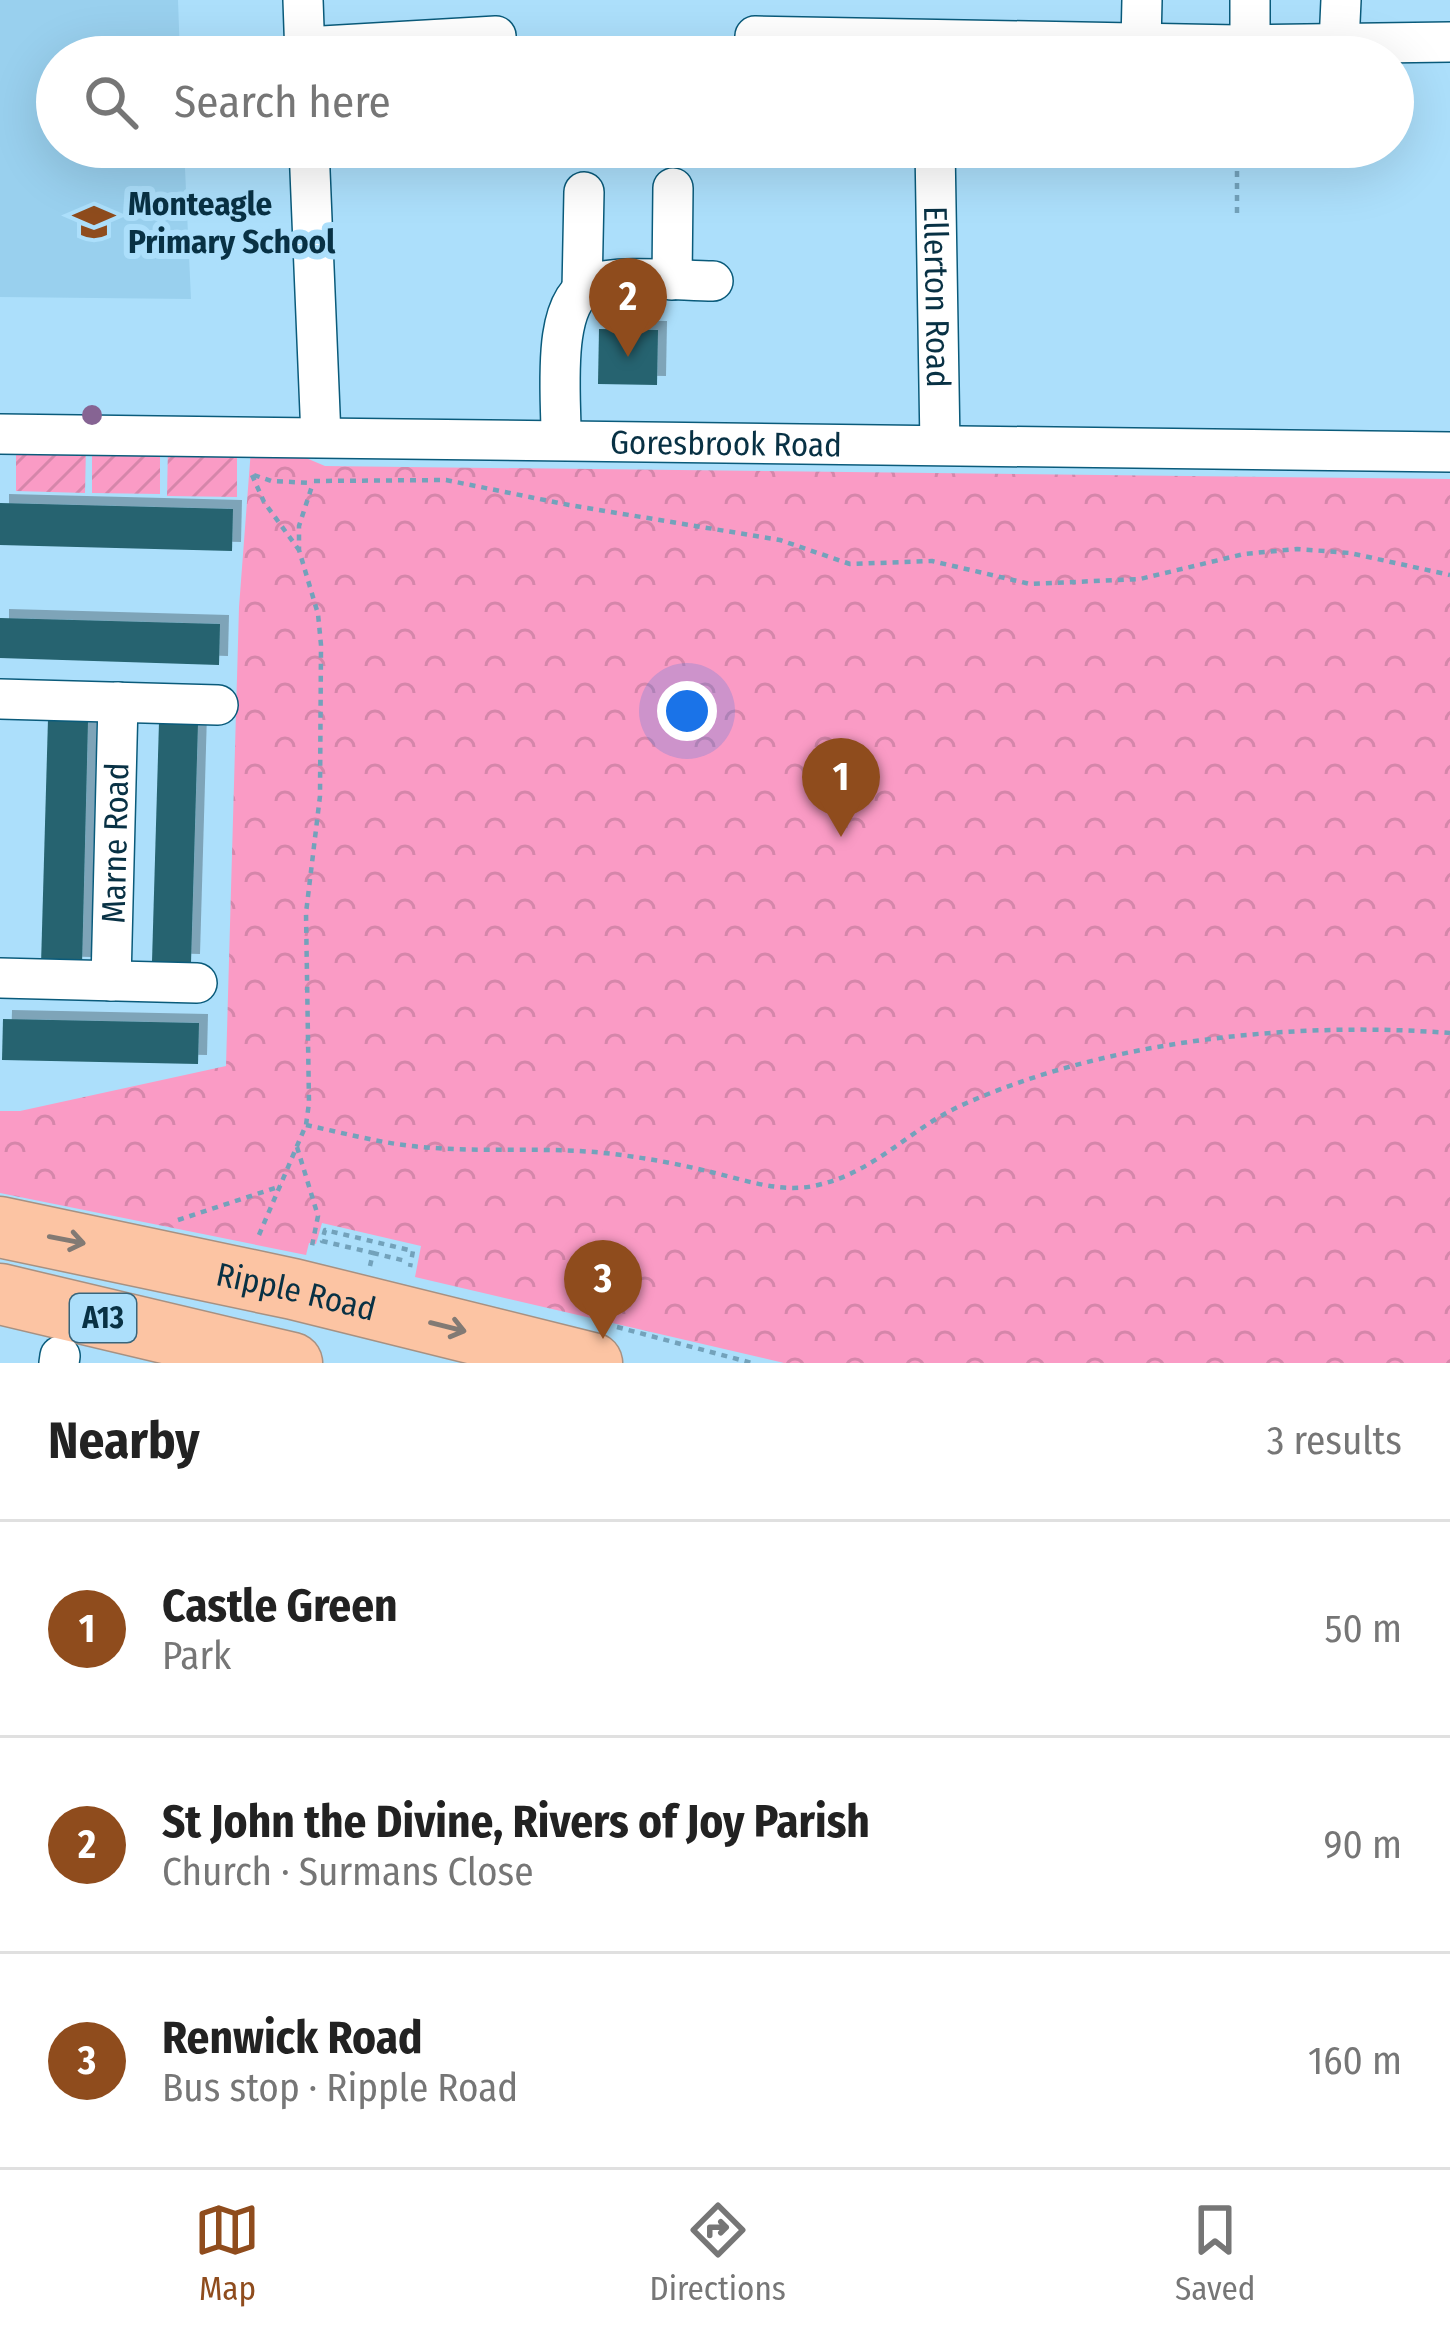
<!DOCTYPE html>
<html lang="en">
<head>
<meta charset="utf-8">
<style>
	:root { --surface:#fff; --page:#f2f2f2; --text:#222; --muted:#767676; --line:#e0e0e0; --accent:#8f4c1d }
	body { margin:0; font-family:"Fira Sans Condensed",sans-serif; background:var(--page); color:var(--text) }
	.you { position:absolute; left:687px; top:711px; width:42px; height:42px; margin:-30px; border:9px solid #fff; border-radius:50%; background:#1a73e8; box-shadow:0 0 0 18px #1a73e833 }
	.badge { display:grid; place-items:center; width:78px; height:78px; border-radius:50%; background:var(--accent); color:#fff; font-size:39px; font-weight:700 }
	.pin { position:absolute; translate:-50% -99px; filter:drop-shadow(0 3px 6px #0008) }
	.pin::after { content:''; position:absolute; top:63px; width:42px; height:36px; background:inherit; clip-path:polygon(0 0,100% 0,50% 100%) }
	.list { margin:0; padding:0; list-style:none }
	h2 { display:flex; justify-content:space-between; align-items:center; height:156px; margin:0; padding:0 48px; font-size:51px }
	h2 small { font-size:39px; font-weight:400; color:var(--muted) }
	.list li { display:grid; grid-template-columns:78px 1fr auto; gap:36px; align-items:center; box-sizing:border-box; height:216px; padding:0 48px; border-top:3px solid var(--line) }
	.list b { display:block; font-size:45px; white-space:nowrap }
	.list p { margin:0; font-size:39px; white-space:nowrap; color:var(--muted) }
	.list em { font-size:39px; font-style:normal; color:var(--muted) }
	.icon { flex:none; width:66px; height:66px; fill:none; stroke:currentColor; stroke-width:2; stroke-linecap:round; stroke-linejoin:round }
	.map { position:relative; flex:none; width:1450px; height:1363px; overflow:hidden }
	.search { position:absolute; background:var(--surface); box-shadow:0 12px 48px #0002; left:36px; right:36px; top:36px; height:132px; display:flex; align-items:center; gap:30px; box-sizing:border-box; padding:0 42px; border-radius:66px; color:var(--muted); font-size:45px }
	.sheet { height:804px; background:var(--surface) }
	nav { display:flex; justify-content:space-around; align-items:center; box-sizing:border-box; height:168px; border-top:3px solid var(--line); background:var(--surface); font-size:33px; color:var(--muted) }
	nav a { display:grid; justify-items:center; gap:6px }
	nav .on { color:var(--accent) }
	.map>svg:first-child { display:block }
	.built { fill:#99d0ee }
	.park { fill:url(#park-crowns) }
	.garden { fill:url(#garden-furrows) }
	.building { fill:#25636f; filter:url(#shadow) }
	.lines { fill:none; stroke-linecap:round; stroke-linejoin:round }
	.minor-casing { stroke:#0a5b7b; stroke-width:42 }
	.highway-casing { stroke:#a79182; stroke-width:63 }
	.path { stroke:#73a2bb; stroke-width:4.5; stroke-dasharray:6 6; stroke-linecap:butt }
	.minor { stroke:#fff; stroke-width:39 }
	.highway { stroke:#fcc4a3; stroke-width:60 }
	.tree { fill:#866493 }
	.oneway { stroke:#827a74 }
	.labels { text-anchor:middle; stroke-width:12; stroke-linejoin:round; paint-order:stroke }
	.shield { fill:#acdffb; stroke:#39657b; stroke-width:3 }
	.shield-label { font-size:30px; font-weight:bold; fill:#083144 }
	.poi-label { font-size:33px; font-weight:bold; fill:#083144; stroke:#acdffb; text-anchor:start }
	.street-label { font-size:33px; fill:#083144; stroke:#acdffb }
</style>
</head>
<body>
<div class="map">
<svg width="1450" height="1363" viewBox="0 0 1450 1363">
	<defs>
		<pattern id="park-crowns" width="20" height="18" patternUnits="userSpaceOnUse" patternTransform="scale(3)"><rect width="20" height="18" fill="#fa9bc5"/><path d="M2 6a3 3 0 1 1 6 0M12 15a3 3 0 1 1 6 0" fill="none" stroke="#d586aa"/></pattern>
		<pattern id="garden-furrows" width="10" height="10" patternUnits="userSpaceOnUse" patternTransform="scale(3)"><rect width="10" height="10" fill="#fa9bc5"/><path d="M-1 1l2-2M0 10L10 0M9 11l2-2" fill="none" stroke="#d586aa"/></pattern>
		<filter id="shadow"><feDropShadow dx="9" dy="-9" stdDeviation="0" flood-color="#0004"/></filter>
	</defs>
	<rect width="100%" height="100%" fill="#acdffb"/>
	<path class="built" d="M0,0h178l2,57h-123v90h127l7,152 -191,-2z"/>
	<path class="park" d="M251,449l1,9h54l19,8 1125,13v884h-666l-369,-86 6,-31 -99,-23 -6,21 -7,-1 -3,12 -306,-62v-82h20l206,-45 13,-459z"/>
	<g class="garden">
		<path d="M16,445l70,1 -1,47 -69,-2z"/>
		<path d="M92,446l68,1v47l-68,-1z"/>
		<path d="M168,446l69,2v49l-70,-1z"/>
	</g>
	<g class="building">
		<path d="M599,329l59,1 -1,55 -59,-1z"/>
		<path d="M0,503l233,6 -1,42 -232,-6z"/>
		<path d="M0,618l220,6 -1,41 -219,-7z"/>
		<path d="M48,719l40,2 -6,245 -41,-1z"/>
		<path d="M159,722l39,1 -7,240 -39,-1z"/>
		<path d="M3,1019l196,4 -1,41 -196,-4z"/>
	</g>
	<g class="lines">
		<g class="minor-casing">
			<g id="minor">
				<path d="M303,0l2,57"/>
				<path d="M755,36l482,9 213,-3"/>
				<path d="M1141,43l1,-43"/>
				<path d="M1339,44l2,-44"/>
				<path d="M1250,45v-45"/>
				<path d="M305,47l191,-11"/>
				<path d="M309,147l12,290"/>
				<path id="s1" d="M935,147l5,298"/>
				<path d="M672,280l1,-92"/>
				<path d="M582,290l2,-98"/>
				<path id="s2" d="M0,434l1450,18"/>
				<path d="M561,440c1,-40 -12,-139 31,-156 24,-10 93,-3 121,-3"/>
				<path d="M0,699l218,6"/>
				<path d="M0,978l197,5"/>
				<path id="s3" d="M111,981l7,-279"/>
				<path d="M59,1363l1,-7"/>
			</g>
		</g>
		<g class="highway-casing">
			<g id="highway">
				<path id="s4" d="M0,1227l293,62 299,74"/>
				<path d="M0,1294l292,69"/>
			</g>
		</g>
		<g class="path">
			<path d="M1237,147v68"/>
			<path d="M252,475l12,27 35,48"/>
			<path d="M254,475l17,6 42,2"/>
			<path d="M314,481l132,-1 123,25 211,35 70,24 82,-3 98,23 110,-5 104,-25 53,-5 53,4 100,22"/>
			<path d="M306,1125c38,8 77,19 116,22 63,6 128,-1 191,7 33,4 66,10 98,18 34,8 71,22 107,13 57,-13 92,-56 142,-79 145,-66 333,-85 490,-73"/>
			<path d="M297,1147l21,69 -7,35"/>
			<path d="M178,1220l103,-34"/>
			<path d="M259,1235l47,-110 3,-22 -3,-190 14,-117 1,-151 -3,-31 -19,-64v-24l14,-43"/>
			<path d="M373,1253l33,8"/>
			<path d="M370,1266l3,-13 -51,-12 3,-11 88,21 -3,16"/>
			<path d="M617,1327l135,36"/>
		</g>
		<use href="#minor" class="minor"/>
		<use href="#highway" class="highway"/>
	</g>
	<circle class="tree" cx="92" cy="415" r="10"/>
	<defs><path id="oneway-shaft" d="M-6 0H5M1.5-3L5.5 0L1.5 3" fill="none" stroke-width="1.6" stroke-linecap="round" stroke-linejoin="round" transform="scale(3)"/></defs>
	<g class="oneway">
		<use href="#oneway-shaft" transform="translate(67 1240) rotate(11)"/>
		<use href="#oneway-shaft" transform="translate(448 1327) rotate(14)"/>
	</g>
	<defs>
		<g id="school-bare" transform="scale(3.24)"><path d="M0-5L7-2L0 1L-7-2ZM-4 1L0 2.5L4 1V4Q0 6-4 4Z" fill="#8f4c1d" stroke="#acdffb" stroke-width="2.5" paint-order="stroke"/></g>
	</defs>
	<g fill-rule="evenodd">
		<use href="#school-bare" x="94" y="222"/>
	</g>
	<g class="labels">
		<rect class="shield" x="70" y="1294" width="66" height="48" rx="9"/>
		<g class="shield-label">
			<text x="103" y="1328">A13</text>
		</g>
		<g class="poi-label">
			<text x="128" y="215">Monteagle<tspan x="128" dy="38">Primary School</tspan></text>
		</g>
		<g class="street-label">
			<text dy="12" stroke="none"><textPath href="#s1" startOffset="150">Ellerton Road</textPath></text>
			<text dy="12" stroke="none"><textPath href="#s2" startOffset="726">Goresbrook Road</textPath></text>
			<text dy="12" stroke="none"><textPath href="#s3" startOffset="138">Marne Road</textPath></text>
			<text dy="12" stroke="none"><textPath href="#s4" startOffset="303">Ripple Road</textPath></text>
		</g>
	</g>
</svg>
<div class="you"></div>
<div class="pin badge" style="left:841px;top:837px">1</div>
<div class="pin badge" style="left:628px;top:357px">2</div>
<div class="pin badge" style="left:603px;top:1339px">3</div>
<div class="search"><svg class="icon" aria-label="search" viewBox="0 0 24 24"><circle cx="10" cy="10" r="6"/><path d="M15 15l6 6"/></svg>Search here</div>
</div>
<section class="sheet">
<h2>Nearby<small>3 results</small></h2>
<ul class="list">
<li><span class="badge">1</span><div><b>Castle Green</b><p>Park</p></div><em>50 m</em></li>
<li><span class="badge">2</span><div><b>St John the Divine, Rivers of Joy Parish</b><p>Church · Surmans Close</p></div><em>90 m</em></li>
<li><span class="badge">3</span><div><b>Renwick Road</b><p>Bus stop · Ripple Road</p></div><em>160 m</em></li>
</ul>
</section>
<nav>
<a class="on"><svg class="icon" aria-label="map" viewBox="0 0 24 24"><path d="M3 6l6-2 6 2 6-2v14l-6 2-6-2-6 2zM9 4v14M15 6v14"/></svg>Map</a>
<a><svg class="icon" aria-label="directions" viewBox="0 0 24 24"><path d="M12 3l9 9-9 9-9-9zM9 14v-3h6M13 9l2 2-2 2"/></svg>Directions</a>
<a><svg class="icon" aria-label="saved" viewBox="0 0 24 24"><path d="M7 4h10v16l-5-4-5 4z"/></svg>Saved</a>
</nav>
</body>
</html>
